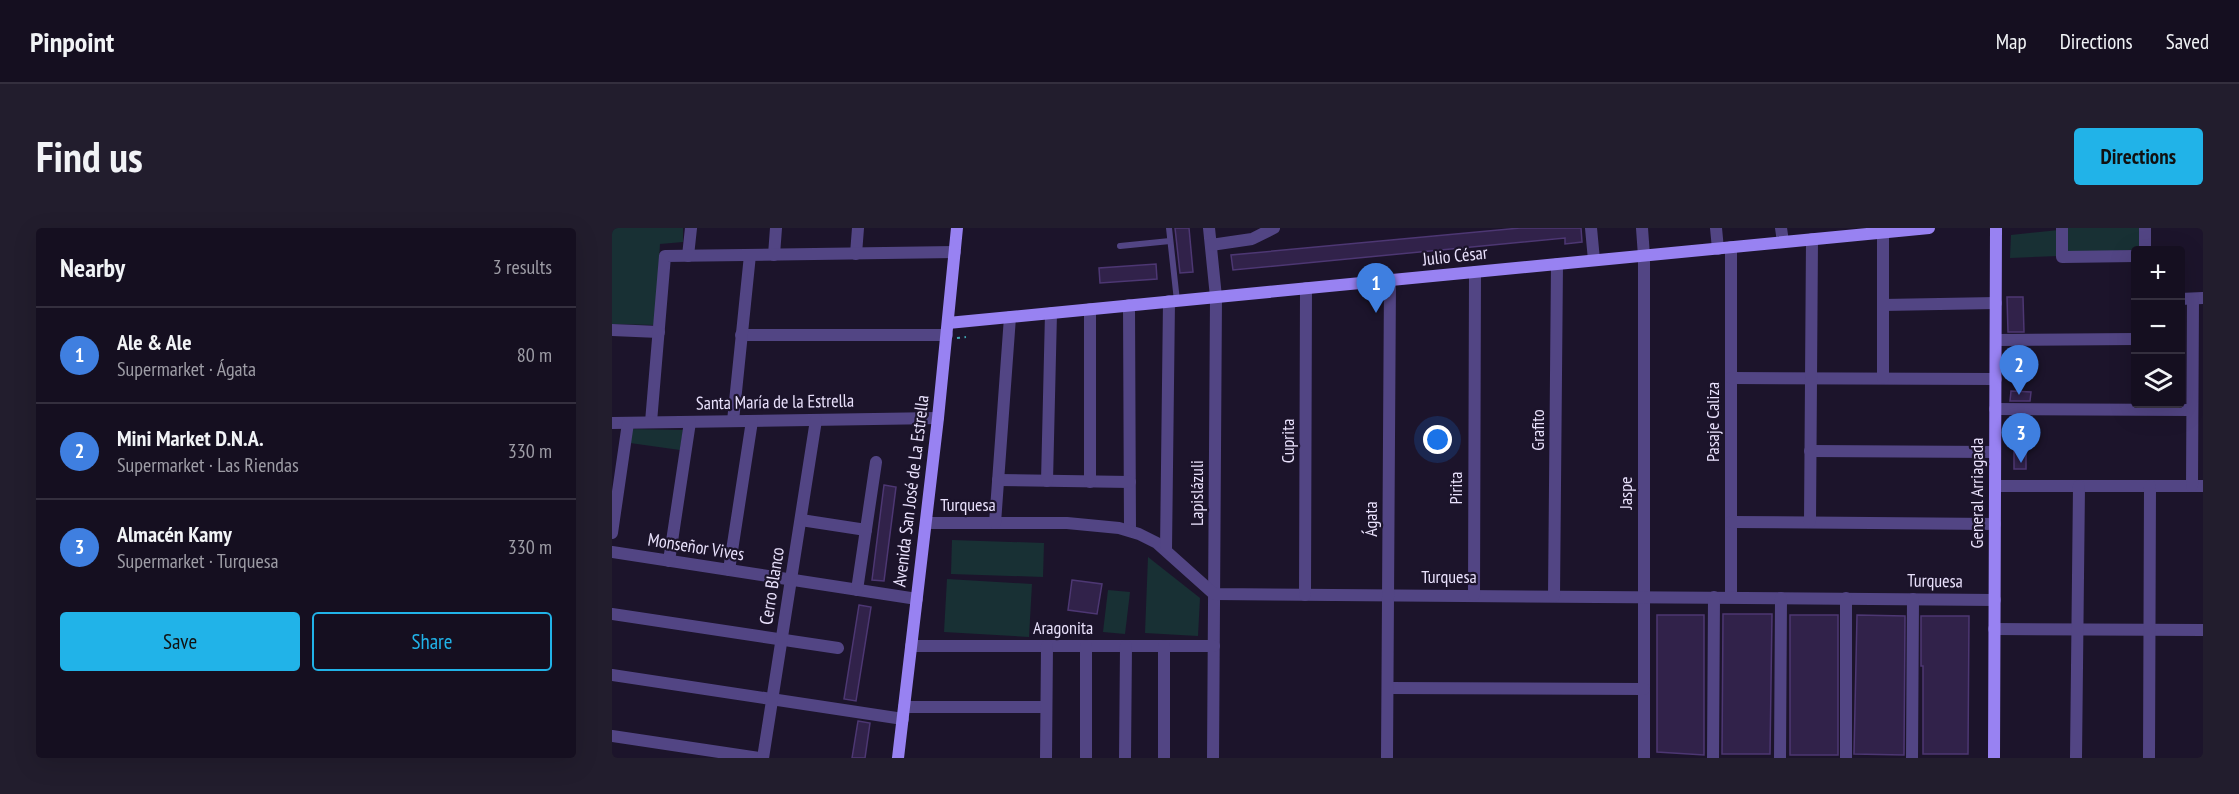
<!DOCTYPE html>
<html lang="en">
<head>
<meta charset="utf-8">
<style>
	:root { --surface:#150f20; --page:#221d2d; --text:#f1f3f6; --muted:#9d9ca5; --line:#342f3e; --accent:#21b3e8 }
	body { margin:0; font-family:"PT Sans Narrow",sans-serif; background:var(--page); color:var(--text) }
	.controls { position:absolute; right:18px; top:18px; display:grid; overflow:hidden; border-radius:6px; box-shadow:0 6px 24px #0002 }
	.controls button { width:54px; height:54px; display:grid; place-items:center; padding:0; border:0; border-bottom:2px solid var(--line); background:var(--surface); color:var(--text); font:30px sans-serif }
	.you { position:absolute; left:826px; top:212px; width:21px; height:21px; margin:-15px; border:4px solid #fff; border-radius:50%; background:#1a73e8; box-shadow:0 0 0 9px #1a73e833 }
	.badge { display:grid; place-items:center; width:39px; height:39px; border-radius:50%; background:var(--accent); color:#fff; font-size:20px; font-weight:700 }
	.pin { position:absolute; translate:-50% -50px; filter:drop-shadow(0 2px 3px #0008) }
	.pin::after { content:''; position:absolute; top:32px; width:21px; height:18px; background:inherit; clip-path:polygon(0 0,100% 0,50% 100%) }
	.list { margin:0; padding:0; list-style:none }
	h2 { display:flex; justify-content:space-between; align-items:center; height:78px; margin:0; padding:0 24px; font-size:26px }
	h2 small { font-size:20px; font-weight:400; color:var(--muted) }
	.list li { display:grid; grid-template-columns:39px 1fr auto; gap:18px; align-items:center; box-sizing:border-box; height:96px; padding:0 24px; border-top:2px solid var(--line) }
	.list b { display:block; font-size:22px; white-space:nowrap }
	.list p { margin:0; font-size:20px; white-space:nowrap; color:var(--muted) }
	.list em { font-size:20px; font-style:normal; color:var(--muted) }
	.actions { display:flex; gap:12px; padding:18px 24px }
	.actions a { flex:1; padding:14px 0; border:2px solid var(--accent); border-radius:6px; text-align:center; font-size:21px; color:var(--accent) }
	.actions .main { background:var(--accent); color:#111 }
	.icon { flex:none; width:33px; height:33px; fill:none; stroke:currentColor; stroke-width:2; stroke-linecap:round; stroke-linejoin:round }
	.map { position:relative; flex:none; width:1591px; height:530px; overflow:hidden; border-radius:6px }
	header { display:flex; align-items:center; gap:36px; box-sizing:border-box; height:84px; padding:0 30px; background:var(--surface); border-bottom:2px solid var(--line) }
	header strong { font-size:28px }
	nav { display:flex; gap:33px; margin-inline-start:auto; font-size:21px }
	.intro { display:flex; align-items:center; justify-content:space-between; box-sizing:border-box; height:144px; padding:0 36px }
	h1 { margin:0; font-size:42px }
	.button { padding:15px 27px; border-radius:6px; background:var(--accent); color:#111; font-size:21px; font-weight:700 }
	main { display:flex; gap:36px; padding:0 36px }
	aside { flex:1; background:var(--surface); border-radius:6px; box-shadow:0 6px 24px #0002 }
	.map>svg:first-child { display:block }
	.green { fill:#183034 }
	.building { fill:#31224a; stroke:#4d3773; stroke-width:1.5 }
	.lines { fill:none; stroke-linecap:round; stroke-linejoin:round }
	.path { stroke:#3fa6b2; stroke-width:2; stroke-dasharray:3 4.5; stroke-linecap:butt }
	.lane { stroke:#524584; stroke-width:6 }
	.street { stroke:#524584; stroke-width:12 }
	.secondary { stroke:#9882f2; stroke-width:12 }
	.labels { text-anchor:middle; stroke-width:4.5; stroke-linejoin:round; paint-order:stroke }
	.street-label { font-size:18px; fill:#e9e1fc; stroke:#1c142b }
</style>
</head>
<body>
<header>
<strong>Pinpoint</strong>
<nav><a>Map</a><a>Directions</a><a>Saved</a></nav>
</header>
<div class="intro"><h1>Find us</h1><a class="button">Directions</a></div>
<main>
<aside>
<h2>Nearby<small>3 results</small></h2>
<ul class="list">
<li><span class="badge" style="background:#3f7fe0">1</span><div><b>Ale &amp; Ale</b><p>Supermarket · Ágata</p></div><em>80 m</em></li>
<li><span class="badge" style="background:#3f7fe0">2</span><div><b>Mini Market D.N.A.</b><p>Supermarket · Las Riendas</p></div><em>330 m</em></li>
<li><span class="badge" style="background:#3f7fe0">3</span><div><b>Almacén Kamy</b><p>Supermarket · Turquesa</p></div><em>330 m</em></li>
</ul>
<div class="actions"><a class="main">Save</a><a>Share</a></div>
</aside>
<div class="map">
<svg width="1591" height="530" viewBox="0 0 1591 530">
	<rect width="100%" height="100%" fill="#1c142b"/>
	<g class="green">
		<path d="M0,0h71v14l-23,2 -5,81 -43,-1z"/>
		<path d="M1453,0h75l-1,22 -74,3z"/>
		<path d="M1447,2l-1,26 -48,2 1,-23z"/>
		<path d="M19,201l52,1 -3,20 -50,-7z"/>
		<path d="M340,312l92,3 -1,34 -92,-3z"/>
		<path d="M536,329l52,41 -2,38 -53,-3z"/>
		<path d="M335,351l85,5 -3,53 -85,-5z"/>
		<path d="M496,362l22,2 -5,42 -22,-2z"/>
	</g>
	<g class="building">
		<path d="M563,0h14l4,44 -13,1z"/>
		<path d="M908,0h61l1,14 -17,2v-6l-332,32 -2,-15z"/>
		<path d="M544,36l1,15 -57,4 -1,-15z"/>
		<path d="M1395,69h16l1,35h-16z"/>
		<rect x="1402" y="120" width="10" height="23"/>
		<path d="M1399,163l20,1 -1,9h-20z"/>
		<rect x="1402" y="189" width="12" height="52"/>
		<path d="M272,257l12,2 -12,94 -12,-1z"/>
		<path d="M460,352l30,4 -5,30 -29,-4z"/>
		<path d="M247,377l12,2 -15,94 -12,-2z"/>
		<path d="M1111,386h49l-2,140h-48z"/>
		<path d="M1045,387h47v140l-47,-3z"/>
		<rect x="1178" y="387" width="48" height="140"/>
		<path d="M1245,387l48,1 -1,139 -50,-1z"/>
		<path d="M1309,388h48l-1,138h-45v-88h-2z"/>
		<path d="M246,493l12,2 -5,35h-13z"/>
	</g>
	<g class="lines">
		<path class="path" d="M345,110l9,-1"/>
		<g class="lane">
			<path d="M557,0l8,73"/>
			<path d="M508,18l50,-5"/>
		</g>
		<g class="street">
			<path d="M597,0l7,69 -3,461"/>
			<path d="M979,0l3,32"/>
			<path d="M1030,0l2,28v502"/>
			<path d="M1104,0l2,21"/>
			<path d="M1169,0l2,14"/>
			<path d="M1450,0v29l74,-1"/>
			<path d="M599,17l41,-6 22,-11"/>
			<path d="M1119,19v350"/>
			<path d="M1533,22v-22"/>
			<path d="M244,26l2,-26"/>
			<path d="M162,27l2,-27"/>
			<path d="M76,28l3,-28"/>
			<path d="M1568,71l23,-1"/>
			<path d="M517,77l1,225"/>
			<path d="M1271,77l113,-2"/>
			<path d="M0,102l47,2"/>
			<path d="M129,107h206"/>
			<path d="M1384,112l140,-1"/>
			<path d="M1119,150l265,1"/>
			<path d="M1271,150v-145"/>
			<path d="M1383,181l197,1"/>
			<path d="M121,193l17,-166"/>
			<path d="M39,194l14,-166 290,-4"/>
			<path d="M0,195l326,-5"/>
			<path d="M1198,223l185,1"/>
			<path d="M386,252l132,2"/>
			<path d="M435,253l4,-168"/>
			<path d="M478,254v-173"/>
			<path d="M1383,258h208"/>
			<path d="M1580,258l1,-187"/>
			<path d="M189,292l65,10"/>
			<path d="M1119,294l264,2"/>
			<path d="M1198,294l2,-283"/>
			<path d="M314,295h141l52,5 20,6 18,9 57,51 781,6"/>
			<path d="M383,295l15,-206"/>
			<path d="M0,305l16,-110"/>
			<path d="M554,322l3,-249"/>
			<path d="M0,324l305,47"/>
			<path d="M57,333l21,-139"/>
			<path d="M117,342l23,-149"/>
			<path d="M245,362l19,-128"/>
			<path d="M693,367l1,-307"/>
			<path d="M862,367l1,-323"/>
			<path d="M942,368l3,-332"/>
			<path d="M0,386l226,34"/>
			<path d="M1382,401l209,1"/>
			<path d="M299,418h303"/>
			<path d="M0,447l291,44"/>
			<path d="M776,460l256,1"/>
			<path d="M292,479h142"/>
			<path d="M0,508l147,22"/>
			<path d="M151,530l53,-338"/>
			<path d="M434,530l1,-112"/>
			<path d="M474,530v-112"/>
			<path d="M513,530l1,-112"/>
			<path d="M552,530v-112"/>
			<path d="M775,530l3,-478"/>
			<path d="M1101,530l1,-161"/>
			<path d="M1168,530l1,-160"/>
			<path d="M1234,530v-160"/>
			<path d="M1300,530l1,-159"/>
			<path d="M1464,530l3,-272"/>
			<path d="M1537,530l1,-272"/>
		</g>
		<g class="secondary">
			<path d="M336,95l981,-95"/>
			<path d="M286,530l40,-340 19,-190"/>
			<path d="M1382,530l2,-530"/>
		</g>
	</g>
	<g class="labels">
		<g class="street-label">
			<text transform="translate(843 28) rotate(-6)" y="6">Julio César</text>
			<text transform="translate(163 174) rotate(-1)" y="6">Santa María de la Estrella</text>
			<text transform="translate(1101 194) rotate(-90)" y="6">Pasaje Caliza</text>
			<text transform="translate(926 202) rotate(-90)" y="6">Grafito</text>
			<text transform="translate(676 213) rotate(-90)" y="6">Cuprita</text>
			<text transform="translate(844 260) rotate(-90)" y="6">Pirita</text>
			<text transform="translate(299 263) rotate(-83)" y="6">Avenida San José de La Estrella</text>
			<text transform="translate(585 265) rotate(-90)" y="6">Lapislázuli</text>
			<text transform="translate(1014 265) rotate(-90)" y="6">Jaspe</text>
			<text transform="translate(1365 265) rotate(-90)" y="6">General Arriagada</text>
			<text x="356" y="283">Turquesa</text>
			<text transform="translate(759 291) rotate(-90)" y="6">Ágata</text>
			<text transform="translate(84 319) rotate(9)" y="6">Monseñor Vives</text>
			<text x="837" y="355">Turquesa</text>
			<text transform="translate(1323 353) rotate(1)" y="6">Turquesa</text>
			<text transform="translate(160 358) rotate(-81)" y="6">Cerro Blanco</text>
			<text x="451" y="406">Aragonita</text>
		</g>
	</g>
</svg>
<div class="controls">
<button>+</button>
<button>−</button>
<button><svg class="icon" aria-label="layers" viewBox="0 0 24 24"><path d="M12 4l9 5-9 5-9-5zM3 14l9 5 9-5"/></svg></button>
</div>
<div class="you"></div>
<div class="pin badge" style="left:764px;top:85px;background:#3f7fe0">1</div>
<div class="pin badge" style="left:1407px;top:167px;background:#3f7fe0">2</div>
<div class="pin badge" style="left:1409px;top:235px;background:#3f7fe0">3</div>
</div>
</main>
</body>
</html>
